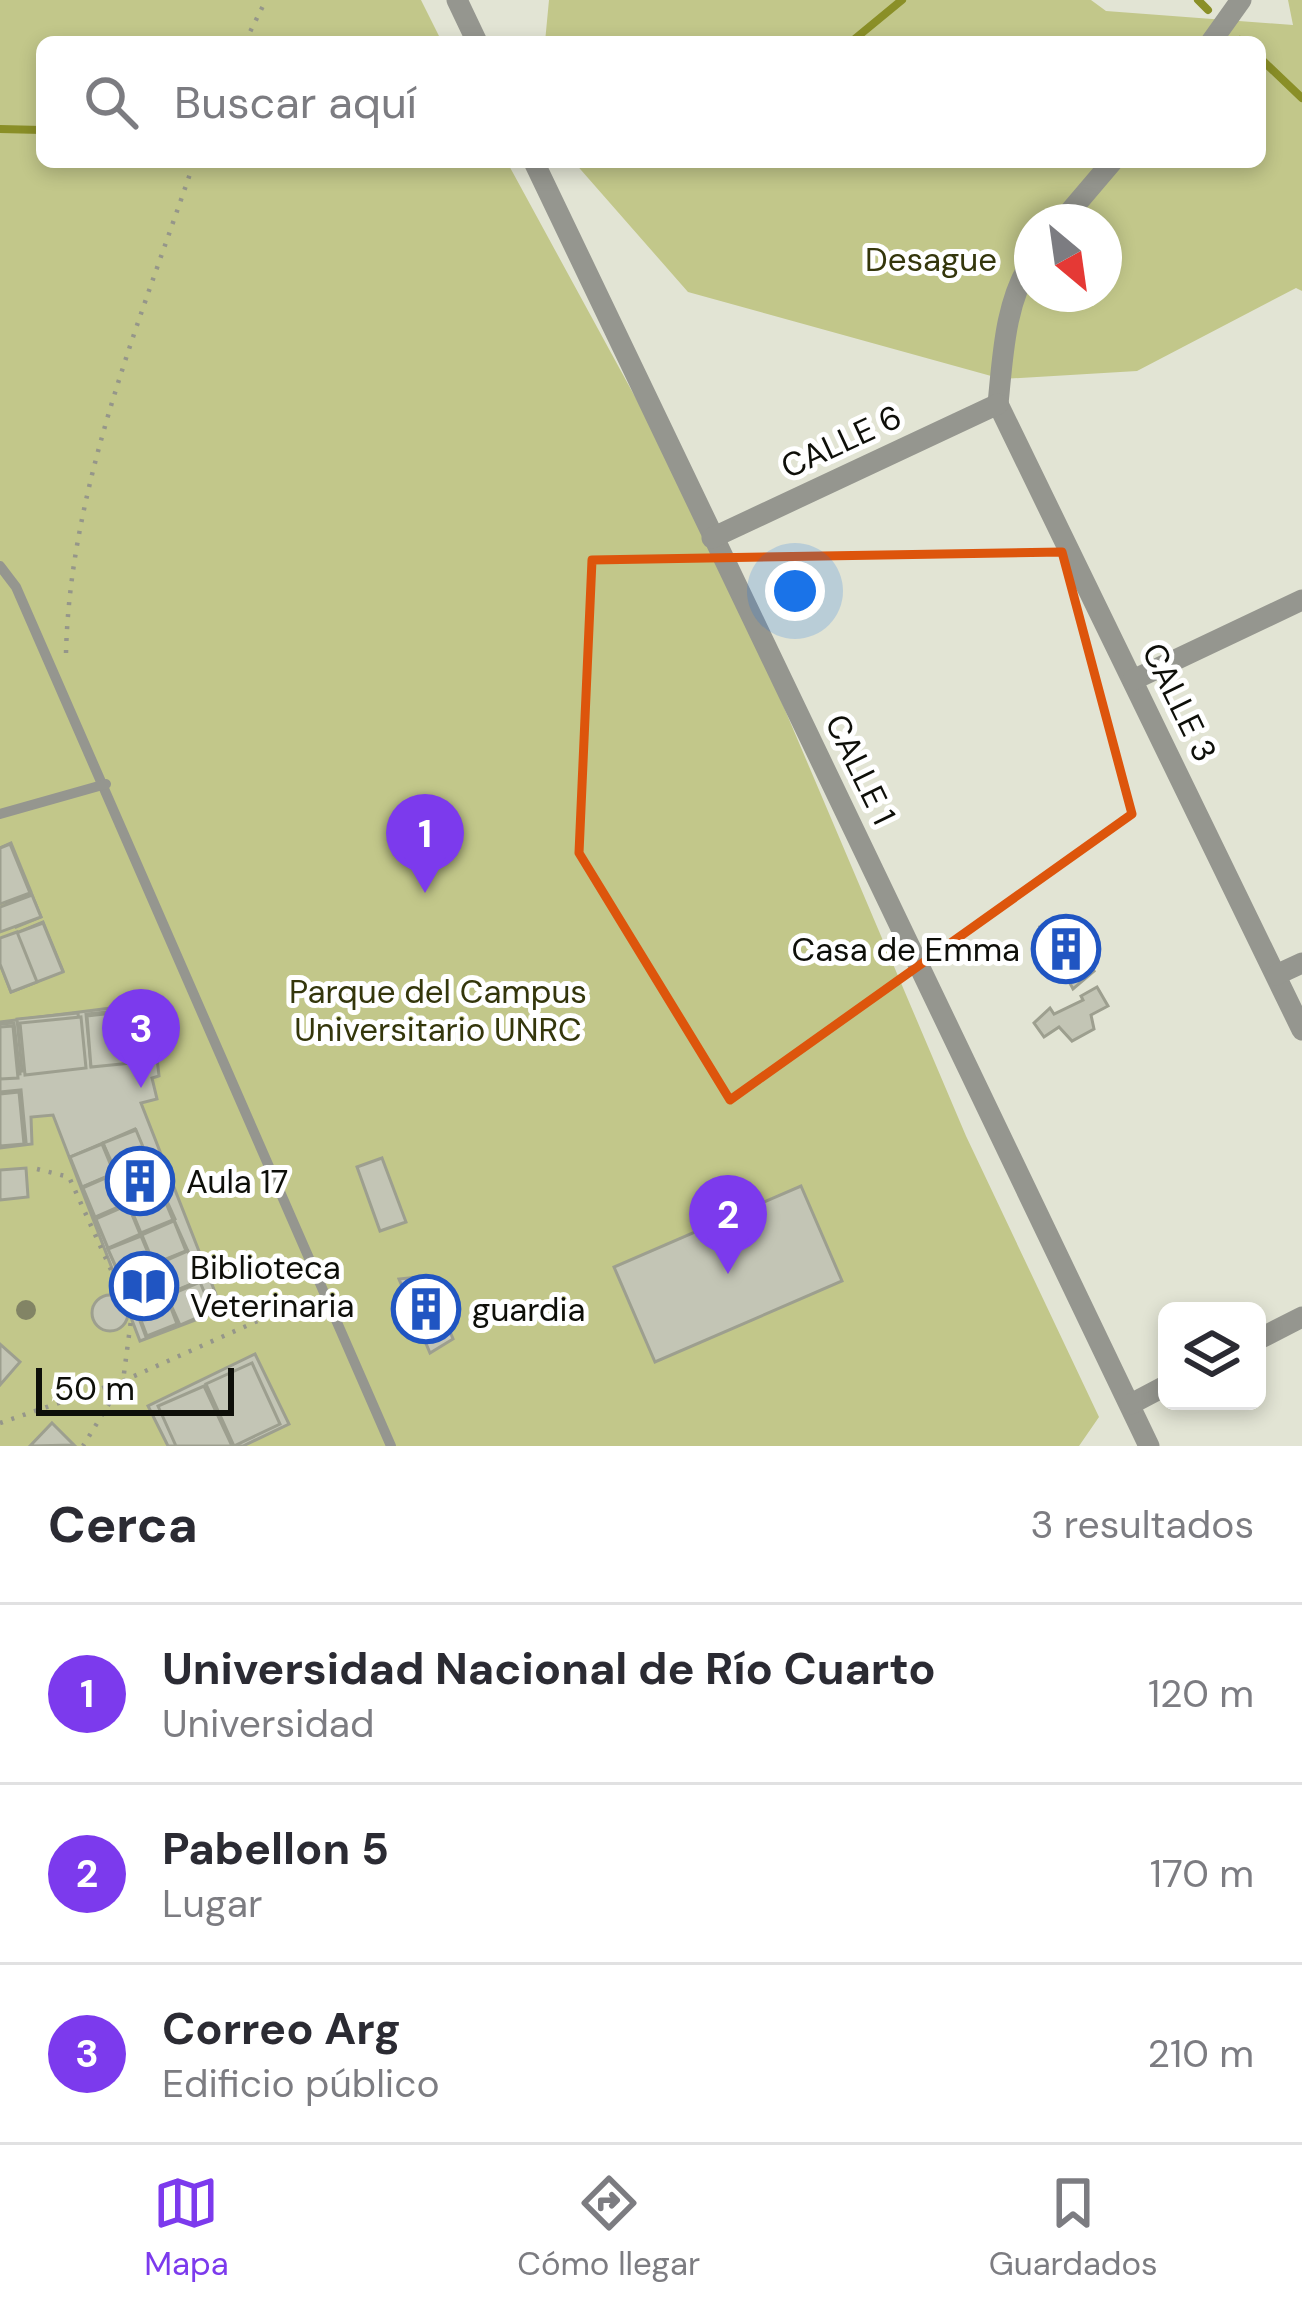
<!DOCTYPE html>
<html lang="es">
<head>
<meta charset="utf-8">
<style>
	:root { --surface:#fff; --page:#f7f7f7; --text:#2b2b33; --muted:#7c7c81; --line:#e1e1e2; --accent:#7c3aed }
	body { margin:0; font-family:"DM Sans",sans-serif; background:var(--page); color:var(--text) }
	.controls { position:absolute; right:36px; bottom:36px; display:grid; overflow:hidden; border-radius:18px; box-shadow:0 6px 18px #0003 }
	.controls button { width:108px; height:108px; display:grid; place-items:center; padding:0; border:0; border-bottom:3px solid var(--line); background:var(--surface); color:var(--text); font:60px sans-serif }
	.compass { position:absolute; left:1014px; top:204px; width:108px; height:108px; border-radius:50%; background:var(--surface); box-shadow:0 6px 18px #0003; rotate:151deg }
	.scale { position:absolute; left:36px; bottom:30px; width:198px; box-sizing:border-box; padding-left:12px; border:6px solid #0e0f09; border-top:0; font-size:33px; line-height:42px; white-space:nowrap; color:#0e0f09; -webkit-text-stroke:9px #fff; paint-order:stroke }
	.you { position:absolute; left:795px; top:591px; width:42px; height:42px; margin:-30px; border:9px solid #fff; border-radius:50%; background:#1a73e8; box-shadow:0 0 0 18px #1a73e833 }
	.badge { display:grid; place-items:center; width:78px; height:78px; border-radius:50%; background:var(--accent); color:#fff; font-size:39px; font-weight:700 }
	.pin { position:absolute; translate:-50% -99px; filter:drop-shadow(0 3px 6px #0008) }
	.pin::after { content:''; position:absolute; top:63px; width:42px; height:36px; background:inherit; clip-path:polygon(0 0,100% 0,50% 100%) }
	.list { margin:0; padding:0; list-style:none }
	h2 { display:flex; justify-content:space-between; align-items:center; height:156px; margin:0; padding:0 48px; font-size:51px }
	h2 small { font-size:39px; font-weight:400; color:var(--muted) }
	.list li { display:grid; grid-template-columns:78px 1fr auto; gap:36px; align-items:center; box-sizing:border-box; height:180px; padding:0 48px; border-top:3px solid var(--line) }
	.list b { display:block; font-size:45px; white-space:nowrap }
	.list p { margin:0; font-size:39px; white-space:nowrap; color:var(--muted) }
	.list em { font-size:39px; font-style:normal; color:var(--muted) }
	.icon { flex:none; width:66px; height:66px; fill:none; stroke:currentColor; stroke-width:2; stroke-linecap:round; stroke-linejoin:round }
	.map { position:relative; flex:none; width:1302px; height:1446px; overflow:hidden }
	.search { position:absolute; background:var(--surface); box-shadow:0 6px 18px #0003; left:36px; right:36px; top:36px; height:132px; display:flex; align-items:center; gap:30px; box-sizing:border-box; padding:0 42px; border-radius:18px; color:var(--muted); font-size:45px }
	.sheet { height:696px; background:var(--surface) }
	nav { display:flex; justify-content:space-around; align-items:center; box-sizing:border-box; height:168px; border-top:3px solid var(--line); background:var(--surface); font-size:33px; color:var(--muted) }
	nav a { display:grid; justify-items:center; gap:6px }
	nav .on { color:var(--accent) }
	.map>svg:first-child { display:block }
	.green { fill:#c2c78a; fill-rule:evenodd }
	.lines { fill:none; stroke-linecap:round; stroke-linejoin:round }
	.stream { stroke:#8a8f27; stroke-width:8 }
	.building { fill:#c3c5b5; stroke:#9d9f8f; stroke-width:3 }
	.path { stroke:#95968a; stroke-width:4.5; stroke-dasharray:3 9; stroke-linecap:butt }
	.lane { stroke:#95968f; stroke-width:10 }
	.street { stroke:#95968f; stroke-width:21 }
	.tree { fill:#828465 }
	.marked { fill:none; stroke:#dd550c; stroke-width:9; stroke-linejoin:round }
	.labels { text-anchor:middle; stroke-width:10; stroke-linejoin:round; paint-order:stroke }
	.park-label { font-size:33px; fill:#34360b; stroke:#fff }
	.street-label { font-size:33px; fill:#0e0f09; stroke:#fff }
	.poi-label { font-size:33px; fill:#0e0f09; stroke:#fff; text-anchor:start }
</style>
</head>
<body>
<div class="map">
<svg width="1302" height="1446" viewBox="0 0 1302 1446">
	<rect width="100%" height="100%" fill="#e2e4d4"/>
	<g class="green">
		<path d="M0,0h421l21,42h-400v120h465l205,376 254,598 133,281 -20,29h-1079z"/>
		<path d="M549,0h542l15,11 187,14 -5,-25h14v291l-6,-3 -159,83 -135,8 -314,-87 -114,-130h686v-120h-715zM1032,222h72v72h-72z"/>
	</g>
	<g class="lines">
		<g class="stream">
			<path d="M1198,0l10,10"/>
			<path d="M1240,40l3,2"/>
			<path d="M851,42l51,-42"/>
			<path d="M1260,58l42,40"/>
			<path d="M0,129l42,1"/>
		</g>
	</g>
	<g class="building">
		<path d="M11,843l20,49 -25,10 -6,-16v-38z"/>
		<path d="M10,844l20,49 -30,11v-56z"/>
		<path d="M32,895l9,22 -25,10 -9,-23z"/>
		<path d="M32,895l9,22 -41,15v-25z"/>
		<path d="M1064,920l17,12v24l13,15 -21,18 -33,-62z"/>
		<path d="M43,922l20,49 -25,10 -19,-49z"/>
		<path d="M43,923l20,49 -52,20 -11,-28v-25z"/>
		<path d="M17,932l20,50 -26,10 -11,-28v-26z"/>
		<path d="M1097,987l11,19 -17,9 3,14 -22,12 -13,-14 -15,10 -10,-14 16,-15 4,6 29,-14 -2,-4z"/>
		<path d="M151,1003l8,73 -7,2 5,21 -16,4 81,207 -82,31 -87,-226 -22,2 1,27 -32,4v-126z"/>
		<path d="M147,1008l5,52 -61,6 -5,-52z"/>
		<path d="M147,1009l5,52 -61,6 -4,-51z"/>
		<path d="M78,1013l5,51 -61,7 -5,-52z"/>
		<path d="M81,1017l5,51 -61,7 -5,-52z"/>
		<path d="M14,1023l6,51 -20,2v-52z"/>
		<path d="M13,1026l5,52 -18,1v-52z"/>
		<path d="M21,1090l5,52 -26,3v-53z"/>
		<path d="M19,1092l5,52 -24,2v-52z"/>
		<path d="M135,1129l12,29 -32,14 -12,-29z"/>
		<path d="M136,1130l12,29 -32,13 -13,-29z"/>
		<path d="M103,1143l11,30 -31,13 -13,-29z"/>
		<path d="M102,1144l12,29 -32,14 -12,-30z"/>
		<path d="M382,1158l24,64 -26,9 -23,-64z"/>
		<path d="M150,1159l12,30 -32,13 -12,-29z"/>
		<path d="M148,1160l12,29 -32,13 -12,-29z"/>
		<path d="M26,1168l2,29 -28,3v-30z"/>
		<path d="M114,1174l13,30 -32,13 -13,-30z"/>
		<path d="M115,1174l12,29 -32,14 -12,-29z"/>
		<path d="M801,1186l41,95 -187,81 -41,-95z"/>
		<path d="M162,1190l13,29 -33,14 -12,-29z"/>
		<path d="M161,1191l12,29 -32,13 -12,-29z"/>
		<path d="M127,1205l13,29 -32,14 -13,-30z"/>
		<path d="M128,1205l12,29 -32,14 -12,-29z"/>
		<path d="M174,1220l13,29 -32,14 -13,-29z"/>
		<path d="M174,1221l12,30 -32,13 -12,-29z"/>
		<path d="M141,1235l12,30 -32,13 -12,-29z"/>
		<path d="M140,1236l13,29 -32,14 -13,-30z"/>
		<path d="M141,1236l12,29 -32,13 -13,-29z"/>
		<path d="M187,1251l12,29 -32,14 -12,-30z"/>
		<path d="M188,1251l12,30 -32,13 -12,-29z"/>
		<path d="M154,1266l11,29 -30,12 -11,-29z"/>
		<path d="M154,1266l24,58 -32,13 -22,-59z"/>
		<path d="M427,1276l26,63 -23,14 -31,-74z"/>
		<path d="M199,1281l13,29 -32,14 -13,-30z"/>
		<path d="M200,1282l12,29 -32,14 -13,-29z"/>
		<path d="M166,1295l11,29 -30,12 -11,-29z"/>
		<circle cx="110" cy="1313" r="18"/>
		<path d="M0,1344l20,18 -20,23z"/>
		<path d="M255,1354l34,70 -46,22h-75l-20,-40z"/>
		<path d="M252,1363l28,61 -46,22 -28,-62z"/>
		<path d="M204,1386l28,60h-56l-18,-40z"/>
		<path d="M52,1423l22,22 -44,1z"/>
	</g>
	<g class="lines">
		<g class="path">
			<path d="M245,42l21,-42"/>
			<path d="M66,653c4,-167 75,-334 128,-491"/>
			<path d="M37,1169l32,8 57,126 5,17 -8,61"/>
			<path d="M123,1381l186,-83"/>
			<path d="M0,1423l123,-42 -40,65"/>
		</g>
		<g class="lane">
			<path d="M0,566l16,21 375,859"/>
			<path d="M0,814l106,-30"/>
		</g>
		<g class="street">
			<path d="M457,0l20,42"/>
			<path d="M1211,42l30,-42"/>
			<path d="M534,162l615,1284"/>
			<path d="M1061,222l51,-60"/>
			<path d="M998,404l304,626"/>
			<path d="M998,404c5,-50 7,-102 34,-144"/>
			<path d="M712,538l286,-134"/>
			<path d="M1133,680l169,-80"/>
			<path d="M1276,975l26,-12"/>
			<path d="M1257,1340l45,-23"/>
			<path d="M1131,1404l36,-19"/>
		</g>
	</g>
	<circle class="tree" cx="26" cy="1310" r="10"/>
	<path class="marked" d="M1062,552l70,262 -402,286 -151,-247 13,-293z"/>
	<defs>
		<g id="building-ring" transform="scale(3.45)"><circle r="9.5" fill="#fff" stroke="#2055c2" stroke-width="1.5"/><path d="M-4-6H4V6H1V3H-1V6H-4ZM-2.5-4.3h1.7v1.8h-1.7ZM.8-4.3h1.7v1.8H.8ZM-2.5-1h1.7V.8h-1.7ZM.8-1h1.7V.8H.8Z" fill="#2055c2"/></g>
		<g id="library-ring" transform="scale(3.45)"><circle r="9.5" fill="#fff" stroke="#2055c2" stroke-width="1.5"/><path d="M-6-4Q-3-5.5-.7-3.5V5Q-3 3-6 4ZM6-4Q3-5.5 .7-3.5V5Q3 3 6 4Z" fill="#2055c2"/></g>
	</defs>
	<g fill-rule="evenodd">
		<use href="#building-ring" x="1066" y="949"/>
		<use href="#building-ring" x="140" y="1181"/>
		<use href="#library-ring" x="144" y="1286"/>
		<use href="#building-ring" x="426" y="1309"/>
	</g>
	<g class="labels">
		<g class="park-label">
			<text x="931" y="271">Desague</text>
			<text x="438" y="1003">Parque del Campus<tspan x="438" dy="38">Universitario UNRC</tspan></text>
		</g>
		<g class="street-label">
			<text transform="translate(841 441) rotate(-25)" y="12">CALLE 6</text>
			<text transform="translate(1180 702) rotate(64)" y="12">CALLE 3</text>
			<text transform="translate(861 769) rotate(64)" y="12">CALLE 1</text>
		</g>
		<g class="poi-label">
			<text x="1020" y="961" text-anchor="end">Casa de Emma</text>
			<text x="186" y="1193">Aula 17</text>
			<text x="190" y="1279">Biblioteca<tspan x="190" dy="38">Veterinaria</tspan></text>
			<text x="472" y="1321">guardia</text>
		</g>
	</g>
</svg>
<div class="controls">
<button><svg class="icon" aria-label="layers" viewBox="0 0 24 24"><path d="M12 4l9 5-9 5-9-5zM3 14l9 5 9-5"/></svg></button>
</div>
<svg class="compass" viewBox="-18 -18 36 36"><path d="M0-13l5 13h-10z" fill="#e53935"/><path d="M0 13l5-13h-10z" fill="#7c7c81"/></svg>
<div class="scale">50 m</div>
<div class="you"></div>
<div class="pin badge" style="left:425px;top:893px">1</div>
<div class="pin badge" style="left:728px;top:1274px">2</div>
<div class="pin badge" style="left:141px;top:1088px">3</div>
<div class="search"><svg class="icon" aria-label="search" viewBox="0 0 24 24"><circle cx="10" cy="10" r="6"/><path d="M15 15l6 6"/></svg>Buscar aquí</div>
</div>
<section class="sheet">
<h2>Cerca<small>3 resultados</small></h2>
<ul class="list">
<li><span class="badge">1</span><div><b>Universidad Nacional de Río Cuarto</b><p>Universidad</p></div><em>120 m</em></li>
<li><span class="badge">2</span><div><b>Pabellon 5</b><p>Lugar</p></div><em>170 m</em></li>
<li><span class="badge">3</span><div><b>Correo Arg</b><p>Edificio público</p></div><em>210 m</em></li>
</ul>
</section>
<nav>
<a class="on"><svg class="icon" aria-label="map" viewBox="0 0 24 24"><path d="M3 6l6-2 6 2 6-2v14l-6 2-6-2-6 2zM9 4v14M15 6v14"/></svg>Mapa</a>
<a><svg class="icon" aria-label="directions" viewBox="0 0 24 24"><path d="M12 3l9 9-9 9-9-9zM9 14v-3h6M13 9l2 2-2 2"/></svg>Cómo llegar</a>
<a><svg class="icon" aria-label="saved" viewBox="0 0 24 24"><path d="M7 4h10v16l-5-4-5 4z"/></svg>Guardados</a>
</nav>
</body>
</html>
